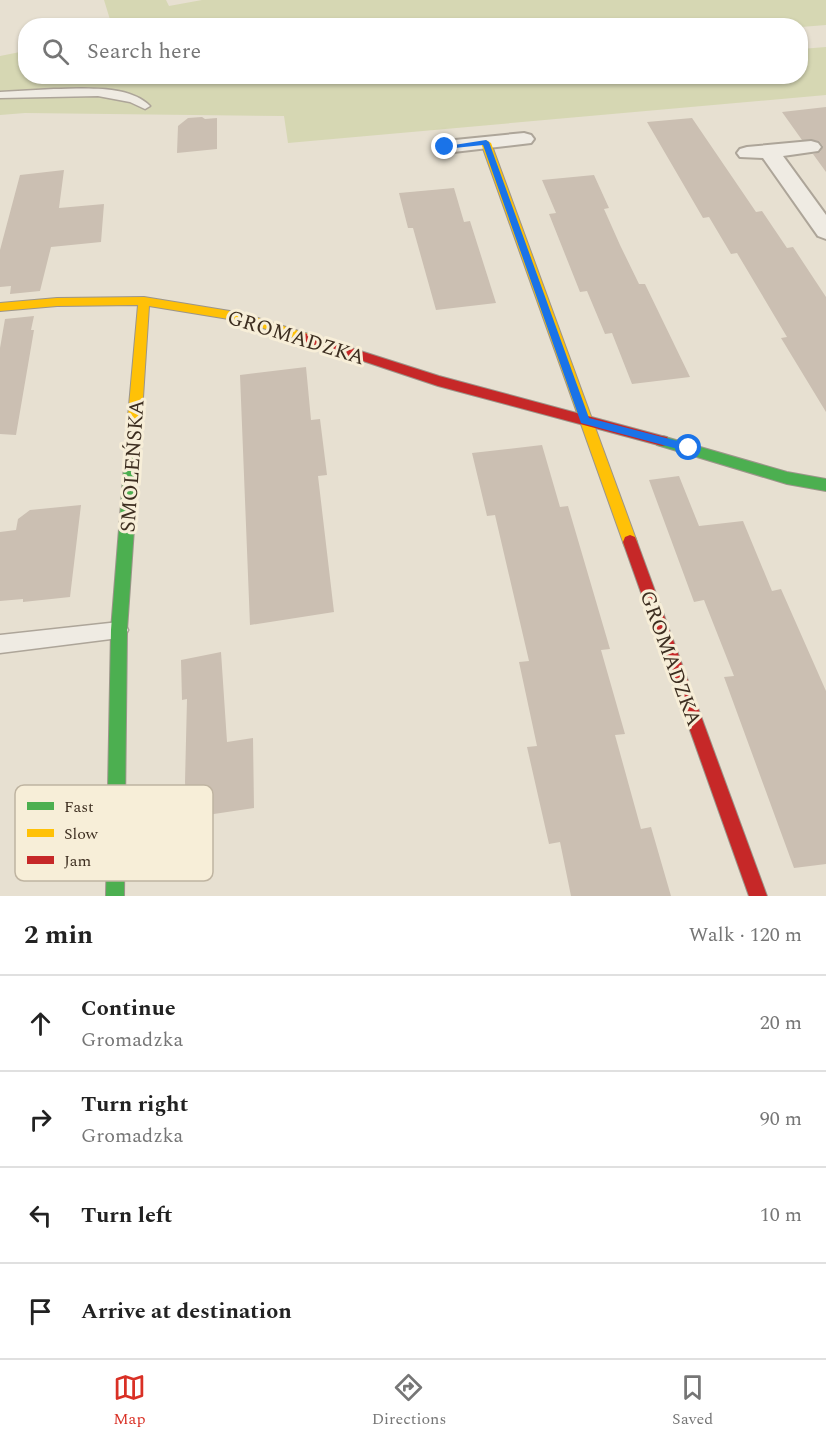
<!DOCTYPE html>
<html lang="en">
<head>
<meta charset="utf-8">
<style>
	:root { --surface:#fff; --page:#f2f2f2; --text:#222; --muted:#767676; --line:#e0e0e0; --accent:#d93025 }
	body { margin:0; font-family:Spectral,serif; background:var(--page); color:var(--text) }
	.stop { position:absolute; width:18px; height:18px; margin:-14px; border:4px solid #1a73e8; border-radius:50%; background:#fff }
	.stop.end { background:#1a73e8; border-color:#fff; box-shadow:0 2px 6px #0008 }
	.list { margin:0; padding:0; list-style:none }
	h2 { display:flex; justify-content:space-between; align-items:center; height:78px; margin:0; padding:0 24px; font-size:26px }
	h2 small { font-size:20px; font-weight:400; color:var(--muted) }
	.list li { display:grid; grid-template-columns:39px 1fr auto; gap:18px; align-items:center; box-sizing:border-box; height:96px; padding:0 24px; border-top:2px solid var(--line) }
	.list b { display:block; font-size:22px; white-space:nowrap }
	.list p { margin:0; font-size:20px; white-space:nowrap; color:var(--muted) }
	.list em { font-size:20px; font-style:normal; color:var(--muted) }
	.icon { flex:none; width:33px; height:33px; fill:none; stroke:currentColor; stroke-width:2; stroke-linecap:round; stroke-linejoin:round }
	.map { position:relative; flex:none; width:826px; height:896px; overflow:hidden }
	.search { position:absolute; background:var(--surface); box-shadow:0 2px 4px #0004; left:18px; right:18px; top:18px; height:66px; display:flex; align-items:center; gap:15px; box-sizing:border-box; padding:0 21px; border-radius:24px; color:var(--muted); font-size:22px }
	.sheet { height:462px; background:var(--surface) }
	nav { display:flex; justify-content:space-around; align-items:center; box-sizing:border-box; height:84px; border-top:2px solid var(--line); background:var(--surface); font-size:16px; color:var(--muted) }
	nav a { display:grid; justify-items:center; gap:3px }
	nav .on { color:var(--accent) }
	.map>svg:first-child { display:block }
	.green { fill:#d6d7b3 }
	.building { fill:#cbbfb2 }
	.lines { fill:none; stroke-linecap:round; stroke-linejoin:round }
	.lane-casing { stroke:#ada599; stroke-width:3 }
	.street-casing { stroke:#ada599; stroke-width:4 }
	.fast-casing { stroke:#9c958a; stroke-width:2 }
	.slow-casing { stroke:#9c958a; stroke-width:2 }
	.jam-casing { stroke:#9c958a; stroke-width:2 }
	.lane { fill:#efebe3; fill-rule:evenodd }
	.street { fill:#efebe3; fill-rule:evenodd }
	.fast { fill:#4caf50; fill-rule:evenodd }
	.slow { fill:#ffc107; fill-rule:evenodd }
	.jam { fill:#c62828; fill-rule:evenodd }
	.route { fill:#1a73e8 }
	.labels { text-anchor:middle; stroke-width:6; stroke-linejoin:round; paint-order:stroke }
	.street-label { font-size:21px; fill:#3d2e20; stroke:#f7eed8 }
	.key { fill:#f7eed8; stroke:#bfb4a1; stroke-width:1.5 }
	.key-label { font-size:16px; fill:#3d2e20 }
</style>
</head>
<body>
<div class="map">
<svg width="826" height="896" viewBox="0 0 826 896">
	<rect width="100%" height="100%" fill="#e7e0d1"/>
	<g class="green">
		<path d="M104,0h62l3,6 33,-6h624v25l-25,2 -689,-1z"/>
		<path d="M826,47v48l-538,48 -4,-27 -259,-3 -25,2v-59l25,-5 1,25h774l1,-27z"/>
	</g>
	<g class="building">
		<path d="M826,107v65l-13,-18 7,-2 3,-6 -4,-5 -17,-1 -20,-28z"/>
		<path d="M202,117l3,2 12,-1v31l-40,4 1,-27 10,-8z"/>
		<path d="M692,118l64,94 6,-1 25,37 6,-1 33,50v115l-45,-74 6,-1 -50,-84 -6,1 -22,-37 -6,1 -56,-96z"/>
		<path d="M64,170l-5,38 45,-4 -3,38 -50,5 -11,44 -30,3 1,-8 -11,1v-37l20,-75z"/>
		<path d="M594,175l15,33 -5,1 16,36 19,39h6l45,93 -58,7 -20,-51 -7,1 -18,-43 -7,1 -31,-78 7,-1 -14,-33z"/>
		<path d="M454,188l10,34 6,-1 26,82 -60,7 -23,-82h-5l-9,-35z"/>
		<path d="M34,316l-3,14h3l-18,105 -16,-1v-86l5,-29z"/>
		<path d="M306,367l5,53 9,-1 7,56 -9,1 16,136 -84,13 -10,-250z"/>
		<path d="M542,445l18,62 8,-1 42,143 -9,1 24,84 -10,1 26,94 10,-2 20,69h-100l-11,-54 -11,2 -22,-97 10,-1 -18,-84 10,-1 -34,-146 -8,1 -15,-63z"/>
		<path d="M679,476l20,50 44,-5 29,70 9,-2 45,102v173l-32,4 -70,-191 10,-1 -30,-76 -10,2 -45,-122z"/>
		<path d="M81,505l-11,92 -47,5v-3l-23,2v-69l16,-2 2,-11 12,-9z"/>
		<path d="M221,652l6,90 26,-4 1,70 -67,10 -2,-36 2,-83 -5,1 -1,-40z"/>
	</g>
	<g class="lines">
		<g class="lane-casing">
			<g id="lane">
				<path d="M54,89c28,0 74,-5 96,17l-5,3 -15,-7 -32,-6 -98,2v-6z"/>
				<path d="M119,622l6,2 3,6 -3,6 -6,2 -119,15v-18z"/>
			</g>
		</g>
		<g class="street-casing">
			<g id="street">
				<path d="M524,133l7,2 3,4 -3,4 -86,10 -7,-2 -3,-4 3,-4 7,-2z"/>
				<path d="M811,141l7,2 3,4 -3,4 -35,5 43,59v24l-8,-3 -55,-78 -23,-1 -3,-4 3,-4 7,-2z"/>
			</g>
		</g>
		<g class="fast-casing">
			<g id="fast">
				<path d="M134,423l5,1 2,4 -14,202 -3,266h-18l5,-266 16,-202 2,-4z"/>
				<path d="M662,436l125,36 39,7v12l-39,-7 -130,-39 -2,-4 2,-4z"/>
			</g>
		</g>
		<g class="slow-casing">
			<g id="slow">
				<path d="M486,140l5,3 146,399 -2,5 -5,2 -5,-2 -2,-5 -142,-399z"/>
				<path d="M144,297l98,16 66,21 2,3 -6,4 -63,-20 -92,-15 -8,122 -2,4h-10l-2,-4 11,-123 -81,1 -57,5v-8l57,-5z"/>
			</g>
		</g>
		<g class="jam-casing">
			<g id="jam">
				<path d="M304,333l135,43 223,60 5,1 2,4 -2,4 -5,1 -224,-60 -138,-46 -2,-3z"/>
				<path d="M630,535l5,2 2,5 130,354h-18l-126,-354 2,-5z"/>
			</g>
		</g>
		<use href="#lane" class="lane"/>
		<use href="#street" class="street"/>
		<use href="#fast" class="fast"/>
		<use href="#slow" class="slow"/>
		<use href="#jam" class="jam"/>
	</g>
	<path class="route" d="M486,140l3,2 100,276 100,26 5,4 -1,3 -4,1 -108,-29 -98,-278 -38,4 -4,-2z"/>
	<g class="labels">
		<g class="street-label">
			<text transform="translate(296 337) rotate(17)" y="7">GROMADZKA</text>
			<text transform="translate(132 466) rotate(-86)" y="7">SMOLEŃSKA</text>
			<text transform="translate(671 658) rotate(70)" y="7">GROMADZKA</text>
		</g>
	</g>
	<rect x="15" y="785" width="198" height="96" rx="9" class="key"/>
	<rect x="27" y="802" width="27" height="8" fill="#4caf50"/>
	<rect x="27" y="829" width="27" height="8" fill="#ffc107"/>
	<rect x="27" y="856" width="27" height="8" fill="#c62828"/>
	<g class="key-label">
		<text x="64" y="812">Fast</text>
		<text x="64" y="839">Slow</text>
		<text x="64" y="866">Jam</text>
	</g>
</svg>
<div class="stop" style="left:689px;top:448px"></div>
<div class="stop end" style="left:445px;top:147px"></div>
<div class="search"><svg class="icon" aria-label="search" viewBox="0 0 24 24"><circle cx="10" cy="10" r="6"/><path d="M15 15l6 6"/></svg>Search here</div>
</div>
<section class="sheet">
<h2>2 min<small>Walk · 120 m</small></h2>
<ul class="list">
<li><svg class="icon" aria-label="ahead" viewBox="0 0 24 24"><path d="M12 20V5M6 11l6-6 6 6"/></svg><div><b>Continue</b><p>Gromadzka</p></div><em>20 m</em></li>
<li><svg class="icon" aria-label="right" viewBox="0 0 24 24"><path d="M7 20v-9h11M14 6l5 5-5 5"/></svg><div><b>Turn right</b><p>Gromadzka</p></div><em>90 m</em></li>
<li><svg class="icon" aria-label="left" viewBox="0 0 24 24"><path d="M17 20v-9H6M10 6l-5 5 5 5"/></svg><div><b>Turn left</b></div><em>10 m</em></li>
<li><svg class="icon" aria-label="arrive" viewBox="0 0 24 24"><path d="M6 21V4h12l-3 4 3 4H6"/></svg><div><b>Arrive at destination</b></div></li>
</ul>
</section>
<nav>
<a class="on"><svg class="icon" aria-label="map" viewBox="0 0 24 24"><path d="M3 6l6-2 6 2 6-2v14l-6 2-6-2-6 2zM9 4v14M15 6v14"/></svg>Map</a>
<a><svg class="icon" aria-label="directions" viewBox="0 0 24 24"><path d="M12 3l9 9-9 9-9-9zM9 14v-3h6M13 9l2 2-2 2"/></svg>Directions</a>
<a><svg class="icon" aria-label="saved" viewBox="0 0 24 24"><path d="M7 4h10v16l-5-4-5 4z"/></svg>Saved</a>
</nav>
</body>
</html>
